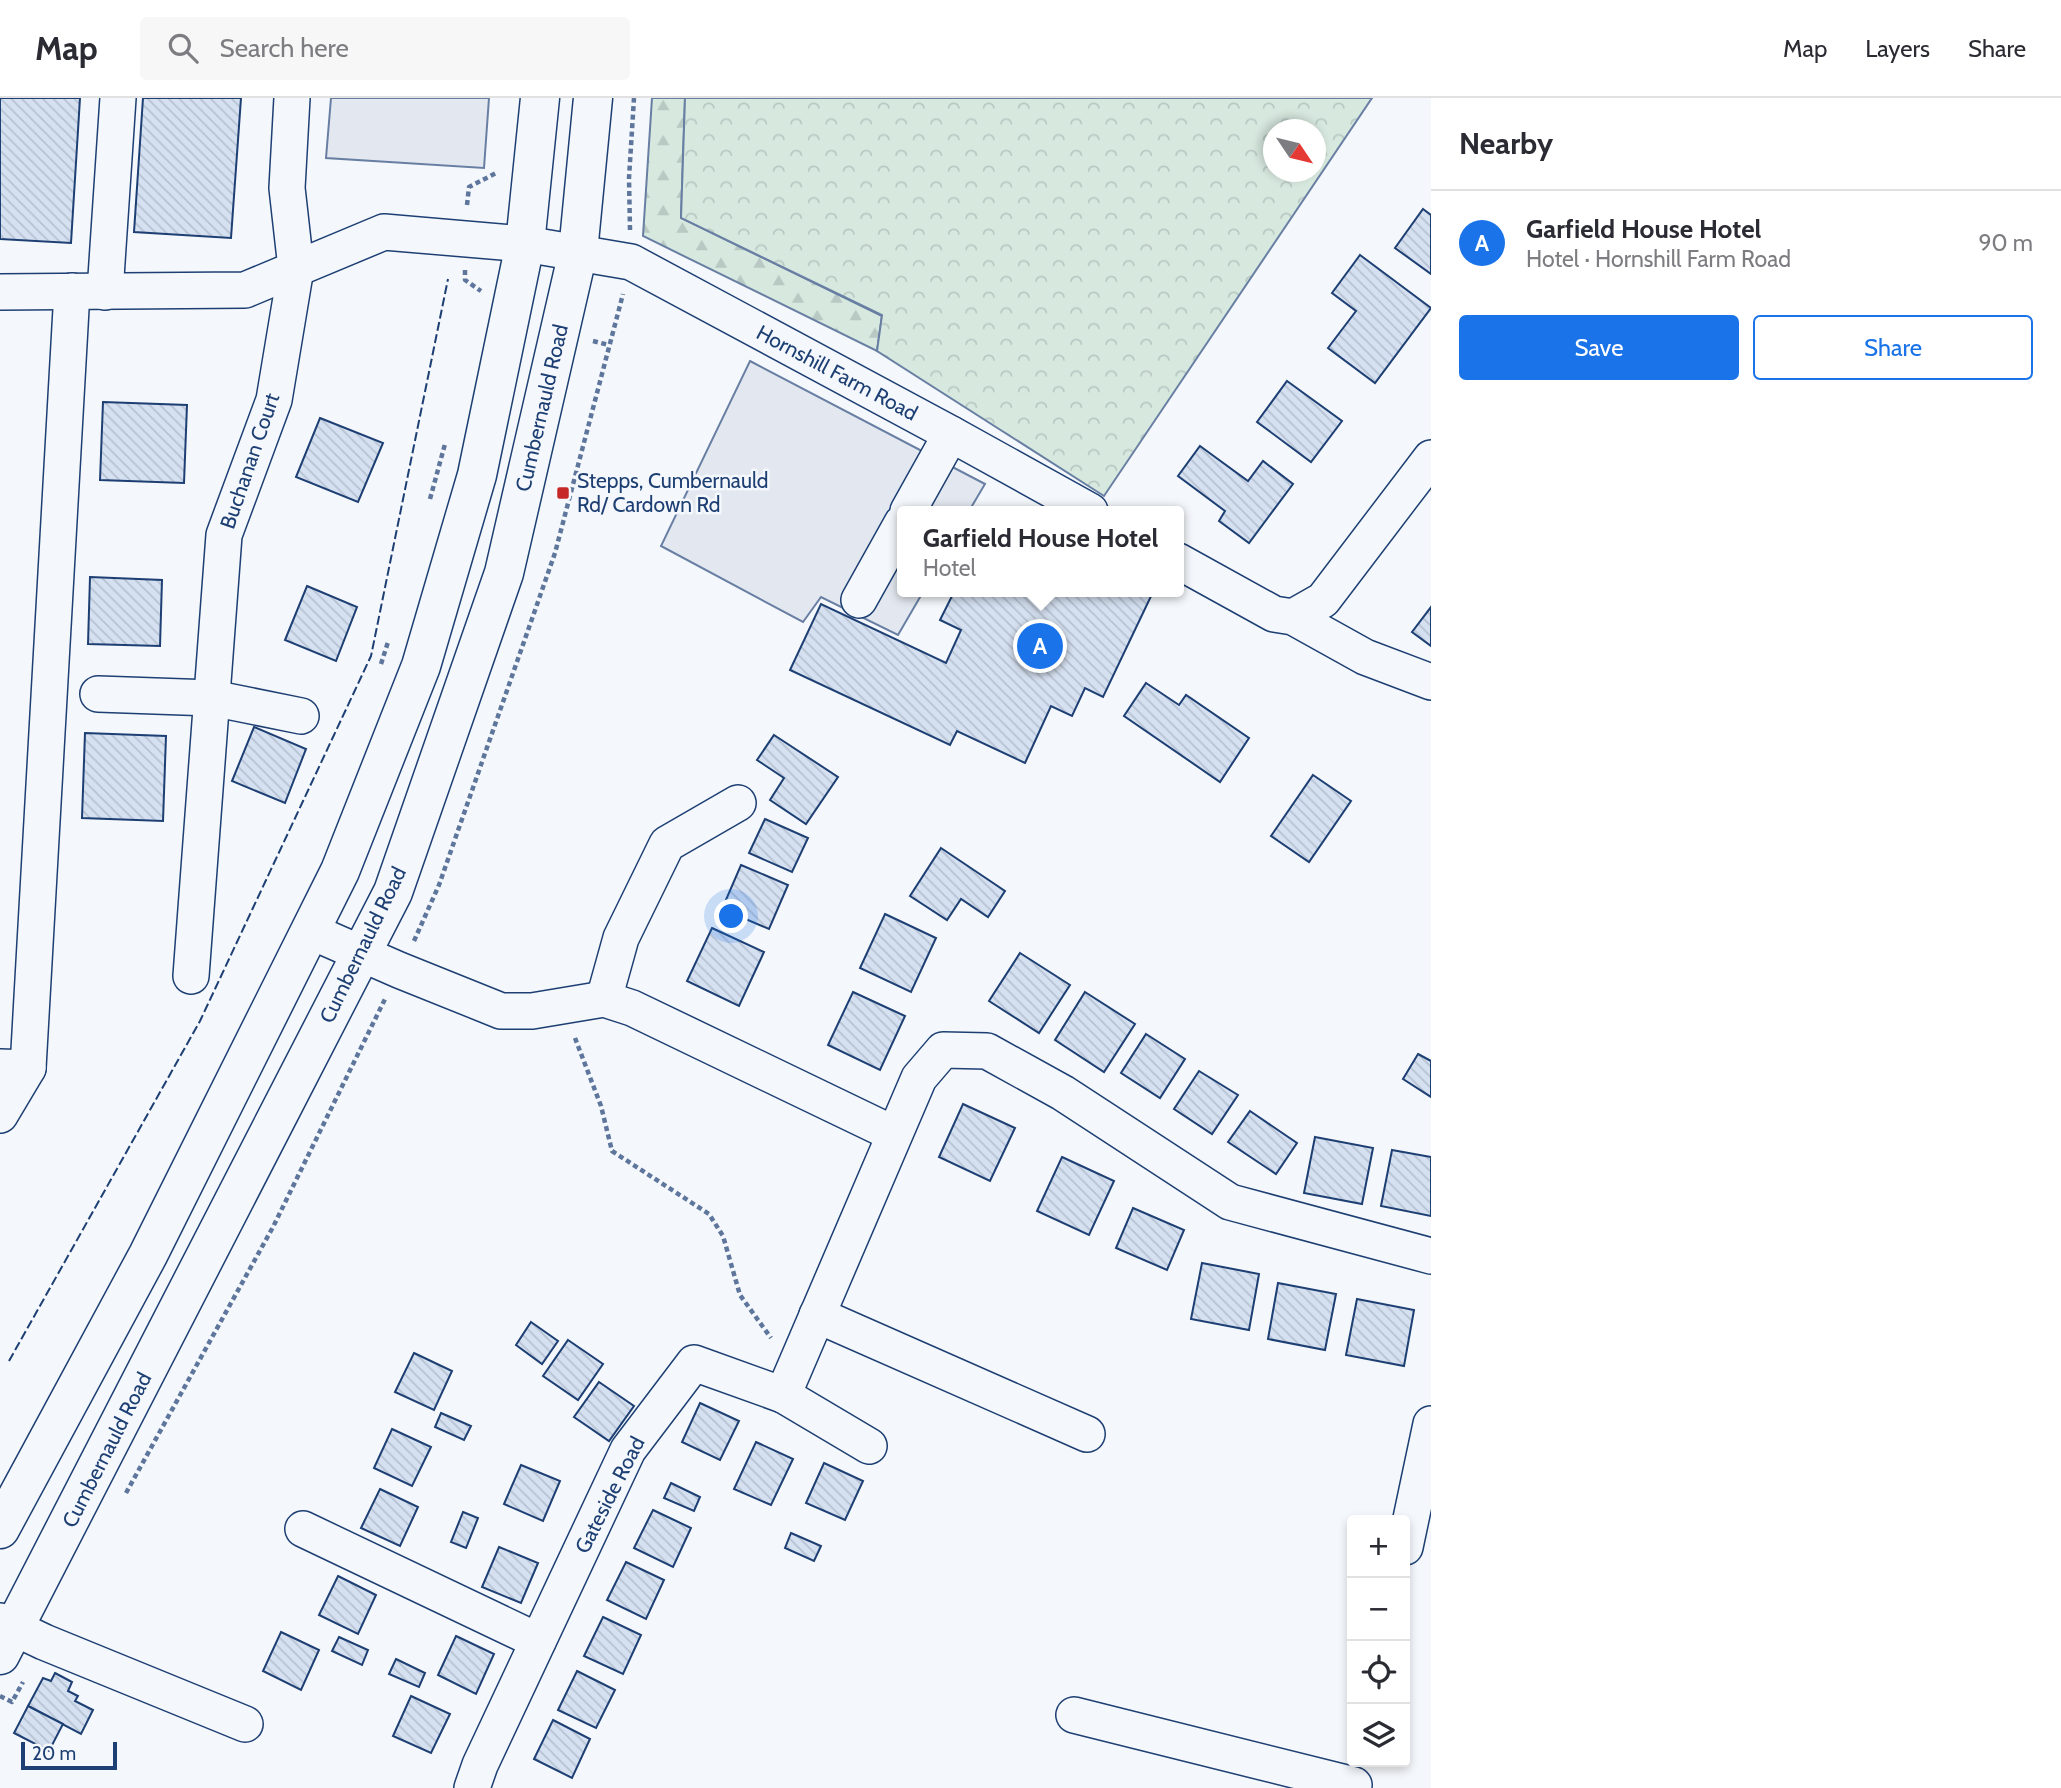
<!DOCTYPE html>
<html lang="en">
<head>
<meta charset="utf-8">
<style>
	:root { --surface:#fff; --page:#f7f7f7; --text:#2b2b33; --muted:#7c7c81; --line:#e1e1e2; --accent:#1a73e8 }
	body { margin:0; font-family:Cabin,sans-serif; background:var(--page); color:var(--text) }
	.controls { position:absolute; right:21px; bottom:21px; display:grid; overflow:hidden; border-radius:7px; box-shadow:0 4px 10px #0003 }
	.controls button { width:63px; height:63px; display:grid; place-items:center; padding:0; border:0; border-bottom:2px solid var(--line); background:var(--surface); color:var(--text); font:35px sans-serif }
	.compass { position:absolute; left:1263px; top:21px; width:63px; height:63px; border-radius:50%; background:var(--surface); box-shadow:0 4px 10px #0003; rotate:125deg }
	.scale { position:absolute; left:21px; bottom:18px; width:96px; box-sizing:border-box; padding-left:7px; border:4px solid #1d3f73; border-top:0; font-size:19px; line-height:24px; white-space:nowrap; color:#1d3f73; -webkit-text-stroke:5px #f4f7fb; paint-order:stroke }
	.you { position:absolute; left:732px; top:819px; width:24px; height:24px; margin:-18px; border:5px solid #fff; border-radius:50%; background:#1a73e8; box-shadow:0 0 0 10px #1a73e833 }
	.badge { display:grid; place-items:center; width:46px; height:46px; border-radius:50%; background:var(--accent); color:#fff; font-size:23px; font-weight:700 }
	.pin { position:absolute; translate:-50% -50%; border:4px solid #fff; box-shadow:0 2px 7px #0006 }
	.popup { position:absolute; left:897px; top:408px; width:287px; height:91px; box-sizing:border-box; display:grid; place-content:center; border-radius:7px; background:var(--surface); filter:drop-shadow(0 2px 5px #0005); font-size:23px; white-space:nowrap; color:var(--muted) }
	.popup b { font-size:26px; color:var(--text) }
	.popup::after { content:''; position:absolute; left:50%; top:100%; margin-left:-14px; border:14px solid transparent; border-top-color:var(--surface) }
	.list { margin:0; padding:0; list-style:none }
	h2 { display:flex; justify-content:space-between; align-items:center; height:91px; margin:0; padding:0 28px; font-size:30px }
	h2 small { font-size:23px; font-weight:400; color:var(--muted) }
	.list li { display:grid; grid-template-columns:46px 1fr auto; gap:21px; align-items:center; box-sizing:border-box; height:105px; padding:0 28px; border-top:2px solid var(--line) }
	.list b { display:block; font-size:26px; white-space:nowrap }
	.list p { margin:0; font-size:23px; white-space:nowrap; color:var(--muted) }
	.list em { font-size:23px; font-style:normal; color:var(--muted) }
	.actions { display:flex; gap:14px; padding:21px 28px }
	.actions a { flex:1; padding:16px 0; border:2px solid var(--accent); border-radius:7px; text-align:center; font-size:24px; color:var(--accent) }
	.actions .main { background:var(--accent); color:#fff }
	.icon { flex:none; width:38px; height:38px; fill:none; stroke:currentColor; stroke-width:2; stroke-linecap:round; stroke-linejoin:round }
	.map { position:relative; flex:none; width:1431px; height:1690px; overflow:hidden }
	header { display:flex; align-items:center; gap:42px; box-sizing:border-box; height:98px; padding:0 35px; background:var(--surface); border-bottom:2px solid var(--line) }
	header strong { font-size:33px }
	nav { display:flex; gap:38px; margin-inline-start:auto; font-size:24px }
	.search { width:490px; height:63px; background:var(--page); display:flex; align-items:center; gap:18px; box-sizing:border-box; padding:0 24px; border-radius:7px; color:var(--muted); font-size:26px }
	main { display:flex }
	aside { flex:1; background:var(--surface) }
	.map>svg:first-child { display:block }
	.forest { fill:url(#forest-firs); stroke:#687fa3; stroke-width:2 }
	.park { fill:url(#park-crowns); stroke:#687fa3; stroke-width:2; fill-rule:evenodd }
	.parking { fill:#e3e8f0; stroke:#687fa3; stroke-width:2 }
	.building { fill:url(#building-back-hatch); stroke:#1d3f73; stroke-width:2 }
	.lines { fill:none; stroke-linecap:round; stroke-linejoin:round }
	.minor-casing { stroke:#1d3f73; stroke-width:38 }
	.major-casing { stroke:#1d3f73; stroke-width:41 }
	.path { stroke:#5e769c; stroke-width:4.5; stroke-dasharray:5 3.5; stroke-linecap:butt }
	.minor { stroke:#f4f7fb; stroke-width:35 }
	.major { stroke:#f4f7fb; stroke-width:38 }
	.fence { stroke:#1d3f73; stroke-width:2; stroke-dasharray:9 3.5; stroke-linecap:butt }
	.poi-dot { fill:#c62828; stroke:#f4f7fb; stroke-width:2.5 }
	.labels { text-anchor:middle; stroke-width:5; stroke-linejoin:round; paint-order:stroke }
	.street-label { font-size:21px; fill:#1d3f73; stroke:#f4f7fb }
	.poi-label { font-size:21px; fill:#1d3f73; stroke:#f4f7fb; text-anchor:start }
</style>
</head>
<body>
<header>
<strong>Map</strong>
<div class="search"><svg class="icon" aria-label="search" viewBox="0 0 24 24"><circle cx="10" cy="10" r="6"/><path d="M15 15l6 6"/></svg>Search here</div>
<nav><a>Map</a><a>Layers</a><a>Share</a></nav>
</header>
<main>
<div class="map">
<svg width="1431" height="1690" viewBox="0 0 1431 1690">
	<defs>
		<pattern id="forest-firs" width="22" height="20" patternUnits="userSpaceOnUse" patternTransform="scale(1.75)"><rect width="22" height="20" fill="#d7e8df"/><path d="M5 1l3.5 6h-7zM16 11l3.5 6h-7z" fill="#b8c8c3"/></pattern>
		<pattern id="park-crowns" width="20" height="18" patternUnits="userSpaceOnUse" patternTransform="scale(1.75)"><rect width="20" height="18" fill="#d7e8df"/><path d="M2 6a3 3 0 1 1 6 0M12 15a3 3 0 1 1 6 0" fill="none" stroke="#b8c8c3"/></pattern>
		<pattern id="building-back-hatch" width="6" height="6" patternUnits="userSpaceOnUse" patternTransform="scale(1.75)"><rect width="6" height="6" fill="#d5e0f0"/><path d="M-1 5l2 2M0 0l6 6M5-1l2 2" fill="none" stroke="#b6c1d1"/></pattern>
	</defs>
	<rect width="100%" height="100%" fill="#f4f7fb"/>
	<path class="forest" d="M652,0h33l-4,120 201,98 -5,35 -234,-115z"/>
	<path class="park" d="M685,0h687l-268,398 -227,-145 5,-36 -201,-97zM1274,32h42v42h-42z"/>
	<g class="parking">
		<path d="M331,0h158l-5,70 -158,-10z"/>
		<path d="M750,263l235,123 -16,27h-67v81h21l-25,43 -77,-38 -18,25 -142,-76z"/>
	</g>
	<g class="building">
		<path d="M0,0h80l-9,145 -71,-4z"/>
		<path d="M143,0h98l-10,140 -97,-6z"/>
		<path d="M1423,111l8,6v59l-36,-26z"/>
		<path d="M1360,157l71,53 -56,75 -47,-35 28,-37 -24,-18z"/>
		<path d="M1287,283l55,40 -31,41 -54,-40z"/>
		<path d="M103,304l84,3 -3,78 -84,-3z"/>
		<path d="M320,320l63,25 -25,59 -62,-25z"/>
		<path d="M1200,348l48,35 15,-20 30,23 -44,59 -30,-22 6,-10 -47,-35z"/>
		<path d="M90,479l72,3 -2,66 -72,-2z"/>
		<path d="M307,488l50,21 -21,54 -51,-21z"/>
		<path d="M954,494h199l-50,105 -18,-9 -13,28 -21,-10 -26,57 -68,-32 -7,14 -160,-75 31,-66 125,59 15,-33 -21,-10z"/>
		<path d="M1431,509v39l-19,-14z"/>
		<path d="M1146,585l33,22 7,-10 63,43 -29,44 -96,-66z"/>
		<path d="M254,629l52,22 -21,54 -53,-22z"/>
		<path d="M85,635l81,3 -3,85 -81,-3z"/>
		<path d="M774,637l64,42 -32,47 -36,-24 14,-22 -27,-18z"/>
		<path d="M1313,677l38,26 -42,61 -38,-26z"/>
		<path d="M765,721l43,19 -16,34 -43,-19z"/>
		<path d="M941,750l64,43 -17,26 -27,-18 -14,21 -37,-24z"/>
		<path d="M741,767l47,20 -19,44 -47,-20z"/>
		<path d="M885,816l51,24 -25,54 -51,-24z"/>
		<path d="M712,830l52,24 -25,54 -52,-25z"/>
		<path d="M1020,855l50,32 -31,48 -50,-32z"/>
		<path d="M853,894l52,24 -25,54 -52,-25z"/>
		<path d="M1085,894l50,32 -31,48 -49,-32z"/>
		<path d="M1146,936l39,25 -25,39 -39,-25z"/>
		<path d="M1418,956l13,7v36l-28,-18z"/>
		<path d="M1199,973l39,24 -26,39 -38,-25z"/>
		<path d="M963,1006l52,24 -25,53 -51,-24z"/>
		<path d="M1250,1013l47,32 -21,31 -48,-32z"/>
		<path d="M1315,1039l58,11 -11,56 -58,-11z"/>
		<path d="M1392,1052l39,7v59l-50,-10z"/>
		<path d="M1062,1059l52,24 -25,54 -52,-24z"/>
		<path d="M1133,1110l51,22 -17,40 -51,-22z"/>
		<path d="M1202,1165l57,11 -10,56 -58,-11z"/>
		<path d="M1278,1185l58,11 -11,56 -57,-11z"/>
		<path d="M1357,1201l57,11 -10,56 -58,-11z"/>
		<path d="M531,1224l27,19 -16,23 -26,-19z"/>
		<path d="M568,1242l35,24 -25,36 -35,-24z"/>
		<path d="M414,1255l38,18 -18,39 -39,-18z"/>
		<path d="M599,1284l35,24 -25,35 -35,-24z"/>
		<path d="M700,1305l39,18 -19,39 -38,-18z"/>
		<path d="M441,1315l30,13 -7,14 -29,-13z"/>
		<path d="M392,1331l39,18 -19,39 -38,-18z"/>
		<path d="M756,1344l37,17 -22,46 -37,-16z"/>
		<path d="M824,1365l39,18 -18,39 -39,-17z"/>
		<path d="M521,1367l39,16 -17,40 -39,-17z"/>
		<path d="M671,1385l29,14 -6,14 -30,-13z"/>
		<path d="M380,1391l38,18 -18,39 -39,-18z"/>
		<path d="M653,1412l38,18 -18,39 -39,-19z"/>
		<path d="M463,1414l15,6 -12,30 -15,-6z"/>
		<path d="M791,1435l30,13 -7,15 -29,-13z"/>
		<path d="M499,1449l39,16 -17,40 -39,-16z"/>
		<path d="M626,1464l38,18 -18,39 -39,-19z"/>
		<path d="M338,1478l38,19 -18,39 -39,-19z"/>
		<path d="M603,1519l38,18 -18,39 -39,-18z"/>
		<path d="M281,1534l38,18 -18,40 -38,-19z"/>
		<path d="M456,1538l38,18 -18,40 -38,-19z"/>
		<path d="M339,1539l29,13 -6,15 -30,-14z"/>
		<path d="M396,1561l29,14 -6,14 -30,-13z"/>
		<path d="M577,1573l38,19 -19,38 -38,-18z"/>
		<path d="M55,1575l17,9 -4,9 10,5 -3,5 18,9 -12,24 -53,-28 15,-28 8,3z"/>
		<path d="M411,1598l39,18 -19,39 -38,-17z"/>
		<path d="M28,1608l35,18 -14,27 -35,-18z"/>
		<path d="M553,1622l37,19 -18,39 -38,-19z"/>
	</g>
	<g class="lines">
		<g class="minor-casing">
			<g id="minor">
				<path d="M0,194l245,-2 139,-58 141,12 106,18 320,172 139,77"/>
				<path d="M105,194l13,-194"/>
				<path d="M908,413l43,-77"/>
				<path d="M1178,463l96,53 19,3 72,40 66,25"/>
				<path d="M859,502l43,-77"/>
				<path d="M1293,519l30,-17 108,-142"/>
				<path d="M98,596l114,4 89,18"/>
				<path d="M310,833l89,39 102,41h31l72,-12 28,9 262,126"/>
				<path d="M191,878l33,-441 50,-135 22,-132 -9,-80 5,-90"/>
				<path d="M604,901l17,-61 46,-94 71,-41"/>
				<path d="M0,969l28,1 44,-777"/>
				<path d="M0,1017l28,-47"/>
				<path d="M817,1217l270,119"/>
				<path d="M783,1297l86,51"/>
				<path d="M303,1431l235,112"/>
				<path d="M1405,1449l26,-123"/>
				<path d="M0,1523l44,21 201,82"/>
				<path d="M1074,1617l280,70"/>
				<path d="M472,1690l8,-23 148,-315 66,-87 89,32 136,-317 24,-28 44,1 76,42 167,109 201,54"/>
			</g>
		</g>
		<g class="major-casing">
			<g id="major">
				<path d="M0,1431l148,-274 192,-384 81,-205 56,-191 48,-231 15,-146"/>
				<path d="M0,1557l393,-763 111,-319 74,-321 15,-154"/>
			</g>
		</g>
		<g class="path">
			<path d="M467,107l2,-18 29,-15"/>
			<path d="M630,132l-1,-52 5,-80"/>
			<path d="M465,172v10l16,11"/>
			<path d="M593,243l16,4"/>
			<path d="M430,401l15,-55"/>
			<path d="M381,566l7,-22"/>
			<path d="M414,843l25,-56 116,-332 68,-259"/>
			<path d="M575,940l26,68 11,45 97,63 14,22 17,59 31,43"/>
			<path d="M126,1395l147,-266 112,-228"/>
			<path d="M0,1598l12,6 11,-20"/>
		</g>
		<use href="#minor" class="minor"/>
		<use href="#major" class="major"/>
		<path class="fence" d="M9,1263l191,-340 171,-365 77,-377"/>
	</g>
	<rect class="poi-dot" x="556" y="388" width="14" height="14" rx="3.5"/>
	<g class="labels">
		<g class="street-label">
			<text transform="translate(837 275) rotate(28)" y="7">Hornshill Farm Road</text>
			<text transform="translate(542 310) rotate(-77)" y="7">Cumbernauld Road</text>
			<text transform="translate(250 363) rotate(-71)" y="7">Buchanan Court</text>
			<text transform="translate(363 847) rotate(-64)" y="7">Cumbernauld Road</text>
			<text transform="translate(107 1352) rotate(-63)" y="7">Cumbernauld Road</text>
			<text transform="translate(610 1397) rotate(-63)" y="7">Gateside Road</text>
		</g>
		<g class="poi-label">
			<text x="577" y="390">Stepps, Cumbernauld<tspan x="577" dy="24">Rd/ Cardown Rd</tspan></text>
		</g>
	</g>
</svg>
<div class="controls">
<button>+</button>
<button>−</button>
<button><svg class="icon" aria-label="locate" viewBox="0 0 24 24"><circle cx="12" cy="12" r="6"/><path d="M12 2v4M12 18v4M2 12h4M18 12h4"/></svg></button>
<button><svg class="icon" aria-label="layers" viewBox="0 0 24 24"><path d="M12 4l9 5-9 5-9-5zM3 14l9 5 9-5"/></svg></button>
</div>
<svg class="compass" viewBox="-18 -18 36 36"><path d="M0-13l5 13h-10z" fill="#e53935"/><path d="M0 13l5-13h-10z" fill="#7c7c81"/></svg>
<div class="scale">20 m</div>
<div class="you"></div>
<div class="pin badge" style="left:1040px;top:548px">A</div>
<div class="popup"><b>Garfield House Hotel</b>Hotel</div>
</div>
<aside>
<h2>Nearby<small></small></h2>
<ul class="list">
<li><span class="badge">A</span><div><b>Garfield House Hotel</b><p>Hotel · Hornshill Farm Road</p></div><em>90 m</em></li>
</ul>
<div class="actions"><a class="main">Save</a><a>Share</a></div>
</aside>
</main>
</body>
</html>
